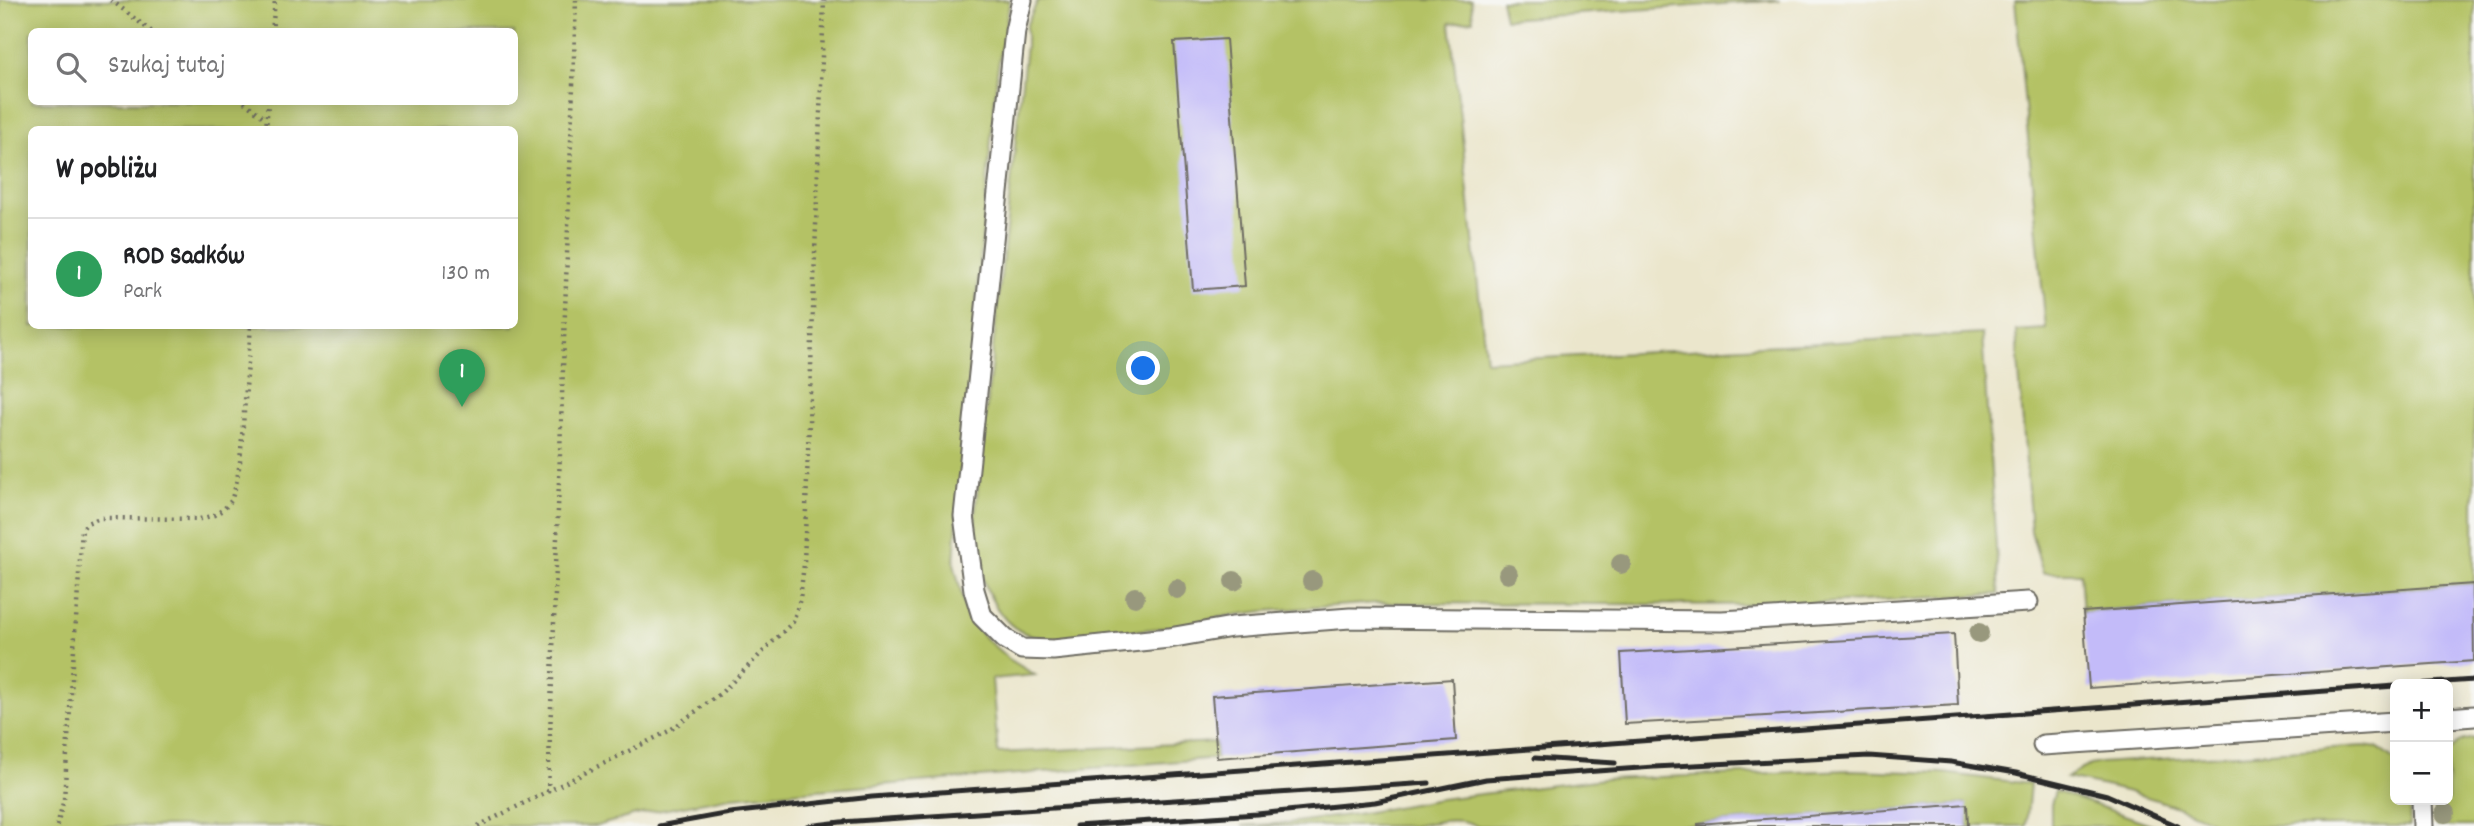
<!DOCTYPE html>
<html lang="pl">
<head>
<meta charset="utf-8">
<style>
	:root { --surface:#fff; --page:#f2f2f2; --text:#202124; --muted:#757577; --line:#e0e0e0; --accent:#1f6fb2 }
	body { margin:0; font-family:Dekko,sans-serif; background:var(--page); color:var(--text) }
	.controls { position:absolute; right:21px; bottom:21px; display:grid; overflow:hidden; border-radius:10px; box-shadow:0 4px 18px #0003 }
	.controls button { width:63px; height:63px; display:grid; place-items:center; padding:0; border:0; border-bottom:2px solid var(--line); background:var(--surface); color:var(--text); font:35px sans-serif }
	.you { position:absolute; left:1144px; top:369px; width:24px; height:24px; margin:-18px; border:5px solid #fff; border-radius:50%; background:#1a73e8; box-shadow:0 0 0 10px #1a73e833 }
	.badge { display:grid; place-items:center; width:46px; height:46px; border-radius:50%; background:var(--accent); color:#fff; font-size:23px; font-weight:700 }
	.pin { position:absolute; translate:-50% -58px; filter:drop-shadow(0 2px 4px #0008) }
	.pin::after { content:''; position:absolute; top:37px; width:24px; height:21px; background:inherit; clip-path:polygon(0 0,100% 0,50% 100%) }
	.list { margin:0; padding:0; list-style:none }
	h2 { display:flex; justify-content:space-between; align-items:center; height:91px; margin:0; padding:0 28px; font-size:30px }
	h2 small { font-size:23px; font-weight:400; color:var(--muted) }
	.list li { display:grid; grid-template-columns:46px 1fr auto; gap:21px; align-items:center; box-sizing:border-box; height:112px; padding:0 28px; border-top:2px solid var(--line) }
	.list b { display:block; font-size:26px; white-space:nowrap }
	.list p { margin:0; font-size:23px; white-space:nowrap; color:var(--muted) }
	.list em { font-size:23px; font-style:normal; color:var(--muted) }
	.icon { flex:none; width:38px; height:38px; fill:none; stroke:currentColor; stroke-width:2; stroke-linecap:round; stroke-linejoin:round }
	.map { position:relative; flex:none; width:2474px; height:826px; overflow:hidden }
	.search { position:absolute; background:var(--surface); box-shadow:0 4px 18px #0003; left:28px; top:28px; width:490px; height:77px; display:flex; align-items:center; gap:18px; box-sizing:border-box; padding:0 24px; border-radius:10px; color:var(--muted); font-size:26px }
	.panel { position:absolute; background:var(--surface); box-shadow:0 4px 18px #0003; left:28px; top:126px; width:490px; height:203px; border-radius:10px }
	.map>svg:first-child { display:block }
	.green { fill:#b4c265; stroke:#707648; stroke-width:2; fill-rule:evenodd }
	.building { fill:#c3bbf9 }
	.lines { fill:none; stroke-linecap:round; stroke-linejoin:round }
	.lane-casing { stroke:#6e6c63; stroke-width:23 }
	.path { stroke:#6e6c63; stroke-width:4.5; stroke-dasharray:2 5; stroke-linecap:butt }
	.lane { stroke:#fff; stroke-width:19 }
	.rail { stroke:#2b2b2b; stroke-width:5 }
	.tree { fill:#98987d }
</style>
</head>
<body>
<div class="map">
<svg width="2474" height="826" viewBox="0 0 2474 826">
	<rect width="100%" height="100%" fill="#f6f6f2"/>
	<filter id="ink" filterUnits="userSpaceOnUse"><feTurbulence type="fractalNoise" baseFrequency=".0143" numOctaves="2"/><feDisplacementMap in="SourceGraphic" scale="14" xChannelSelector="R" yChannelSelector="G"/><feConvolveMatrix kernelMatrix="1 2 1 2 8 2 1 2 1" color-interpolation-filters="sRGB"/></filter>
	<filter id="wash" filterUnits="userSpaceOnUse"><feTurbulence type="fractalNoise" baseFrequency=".00686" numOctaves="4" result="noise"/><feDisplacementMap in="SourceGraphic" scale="28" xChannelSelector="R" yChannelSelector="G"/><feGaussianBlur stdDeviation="1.57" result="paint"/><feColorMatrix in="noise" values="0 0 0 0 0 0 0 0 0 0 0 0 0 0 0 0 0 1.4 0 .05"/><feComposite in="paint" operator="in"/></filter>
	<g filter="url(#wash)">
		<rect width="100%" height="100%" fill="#ebe6cc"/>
		<g class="green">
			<path d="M0,0h1010l-13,73 -38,420 -5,70 13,54 19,22 23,20 26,16 -43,4 6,74 217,-11 2,16 -486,39 -95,18 -40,11h-596zM32,32h482v70h-482zM32,130h482v196h-482z"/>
			<path d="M1038,0h433l2,20 -23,3 36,338 496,-27 17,260 -214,11 -407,-2 -114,8 -37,5 -56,11 -120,12c-11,-2 -21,-3 -31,-8 -24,-13 -38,-49 -43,-74 -3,-13 -1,-29 -2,-43l51,-469v-19z"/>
			<path d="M1501,0h279l-275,19z"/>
			<path d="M2015,0h459v599l-2,-15 -389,28 -3,-39h-37l-12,-42 -15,-200 30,-2z"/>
			<path d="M2474,738v88h-37l-1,-26h12v-48l13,-11z"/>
			<path d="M2363,746l15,2 17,13v39h14l1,26h-189c-49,-25 -102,-38 -155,-48l24,-13 10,-2z"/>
			<path d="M1851,770l92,3 87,11 -4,42h-58l-2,-22 -294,22h-195c-17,-10 -44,-4 -62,0h-173l46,-3 75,-10 77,-14 164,-20z"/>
			<path d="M2055,791l101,35h-105v-21z"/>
		</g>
		<g id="blocks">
			<g class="building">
				<path d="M1226,39l19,247 -52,4 -19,-248z"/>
				<path d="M2473,584l1,77 -385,27 -6,-76z"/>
				<path d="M1954,634l4,71 -333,19 -4,-71z"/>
				<path d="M1452,679l4,61 -239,18 -5,-62z"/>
				<path d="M1967,804l1,22h-270v-2z"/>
			</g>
		</g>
	</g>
	<g filter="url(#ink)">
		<use href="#blocks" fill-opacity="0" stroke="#6e6c63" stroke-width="2"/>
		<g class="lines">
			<g class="lane-casing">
				<g id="lane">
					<path d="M1022,0l-7,31 -51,485 10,74 8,26 23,23 17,10 31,1 116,-12 63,-11 118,-9 372,3 306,-19"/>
					<path d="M2448,718l26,-2"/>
					<path d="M2043,745l352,-23"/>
					<path d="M2422,800l1,26"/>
				</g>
			</g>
			<g class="path">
				<path d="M111,0l41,32"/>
				<path d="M272,32l3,-32"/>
				<path d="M244,102l22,17"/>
				<path d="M266,130l2,-28"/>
				<path d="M548,792l28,-792"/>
				<path d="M57,826l7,-27 18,-270 5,-6 13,-5 100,1 14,-4 10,-6 7,-8 5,-16 4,-23 11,-136"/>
				<path d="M478,826l191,-95 52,-38 72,-71 7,-23 4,-35 20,-564"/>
			</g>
			<use href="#lane" class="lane"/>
			<g class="rail">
				<path d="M2416,684l58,-4"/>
				<path d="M1535,758l80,5"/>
				<path d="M659,826l71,-13 142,-16 1523,-111"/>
				<path d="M807,826l34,-4 588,-39"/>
				<path d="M1076,826l181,-12 118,-12 111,-23 168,-12 215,-11 82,6 65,11 91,22 71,31"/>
			</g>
		</g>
		<g class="tree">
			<circle cx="1621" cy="564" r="10"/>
			<circle cx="1508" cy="574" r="10"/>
			<circle cx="1234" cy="581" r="10"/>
			<circle cx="1312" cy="581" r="10"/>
			<circle cx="1177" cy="589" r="10"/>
			<circle cx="1135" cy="597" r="10"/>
			<circle cx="1979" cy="633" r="10"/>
			<circle cx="2445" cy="813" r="10"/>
		</g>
	</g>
</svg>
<div class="controls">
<button>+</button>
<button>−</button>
</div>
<div class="you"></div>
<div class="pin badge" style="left:462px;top:407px;background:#2e9e5b">1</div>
<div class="search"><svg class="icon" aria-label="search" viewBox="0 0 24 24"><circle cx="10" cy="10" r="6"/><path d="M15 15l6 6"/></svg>Szukaj tutaj</div>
<section class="panel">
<h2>W pobliżu<small></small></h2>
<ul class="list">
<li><span class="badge" style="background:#2e9e5b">1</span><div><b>ROD Sadków</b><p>Park</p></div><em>130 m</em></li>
</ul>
</section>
</div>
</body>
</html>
